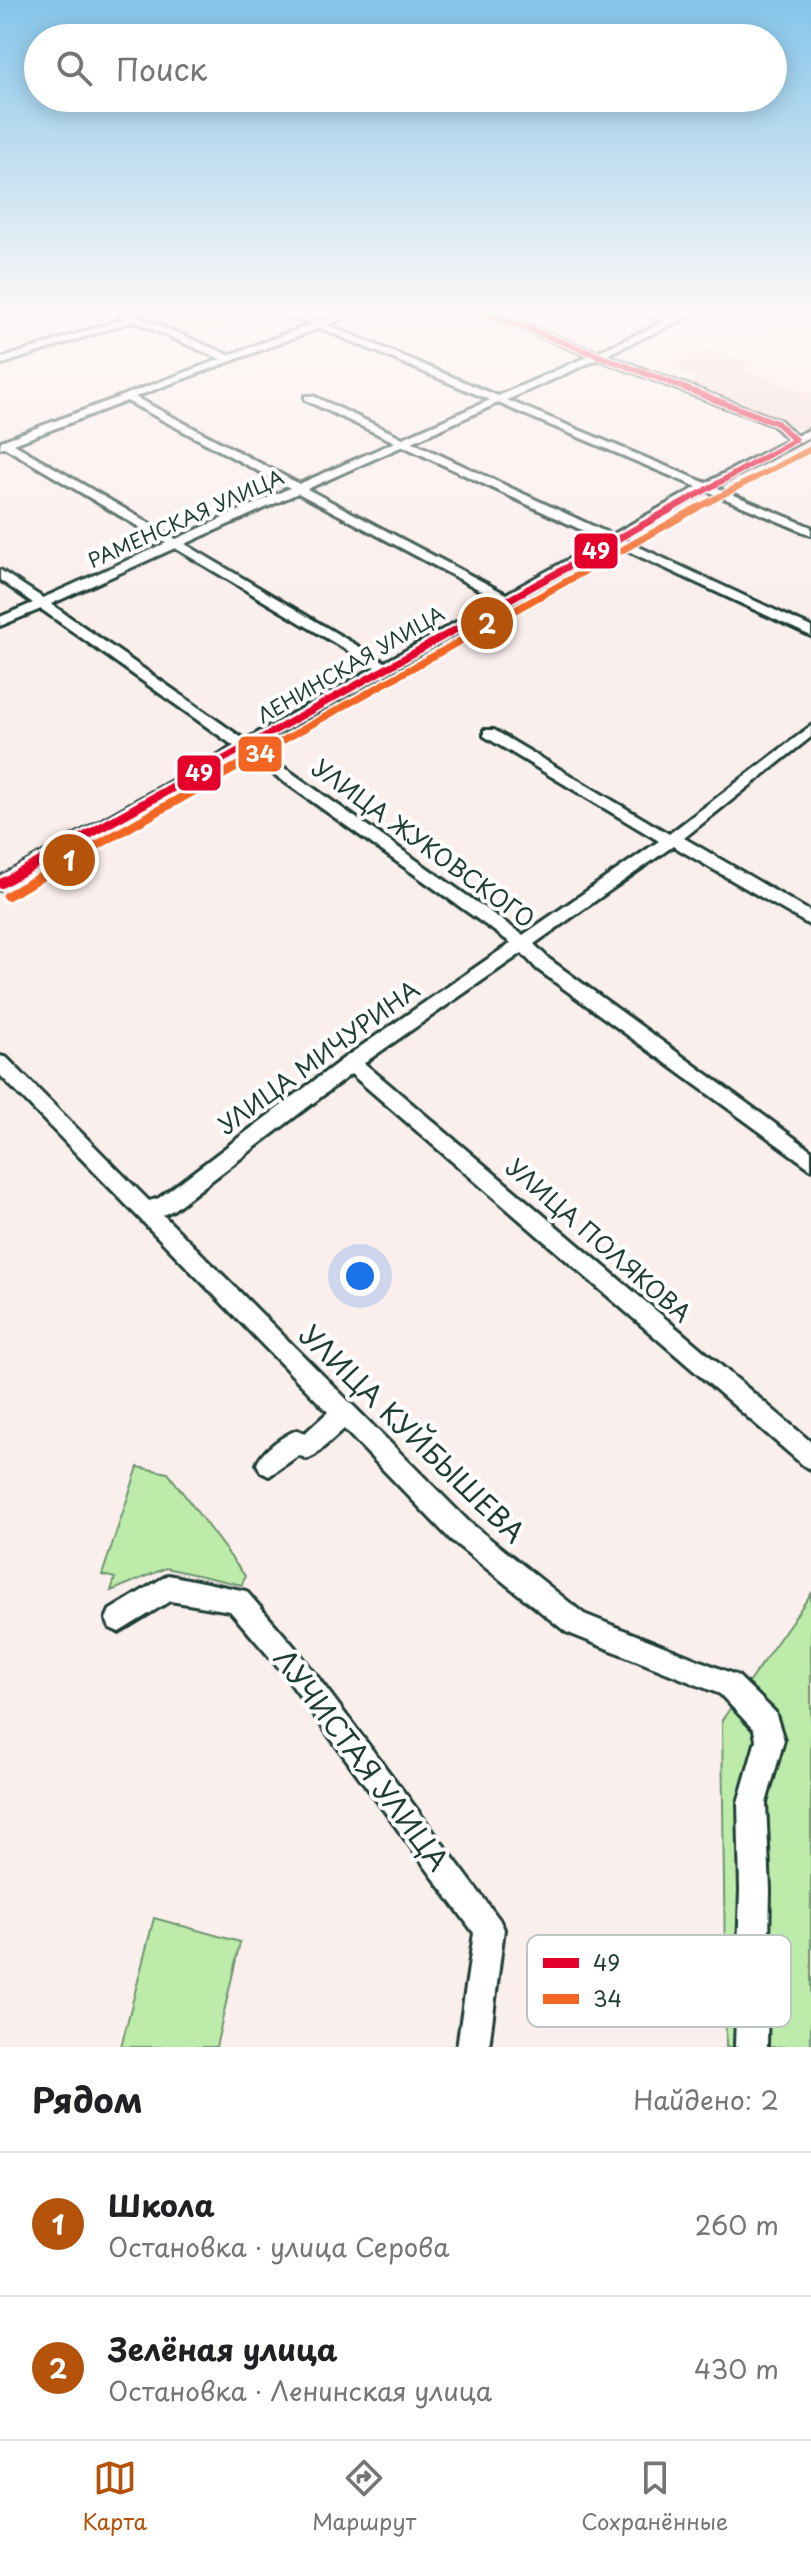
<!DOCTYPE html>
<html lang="ru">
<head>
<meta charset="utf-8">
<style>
	:root { --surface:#fff; --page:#f6f6f6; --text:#202124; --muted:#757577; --line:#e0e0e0; --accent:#b45309 }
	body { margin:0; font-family:"Playpen Sans",sans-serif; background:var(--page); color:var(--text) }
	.you { position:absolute; left:360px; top:1276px; width:28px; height:28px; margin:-20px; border:6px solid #fff; border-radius:50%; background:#1a73e8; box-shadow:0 0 0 12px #1a73e833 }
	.badge { display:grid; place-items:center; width:52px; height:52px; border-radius:50%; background:var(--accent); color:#fff; font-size:26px; font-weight:700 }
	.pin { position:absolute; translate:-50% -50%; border:4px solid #fff; box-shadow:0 2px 8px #0006 }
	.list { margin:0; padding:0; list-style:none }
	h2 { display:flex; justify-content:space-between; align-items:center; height:104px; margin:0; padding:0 32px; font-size:34px }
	h2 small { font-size:26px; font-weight:400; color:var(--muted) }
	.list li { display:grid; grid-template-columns:52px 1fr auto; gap:24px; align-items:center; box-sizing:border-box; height:144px; padding:0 32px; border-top:2px solid var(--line) }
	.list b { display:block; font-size:30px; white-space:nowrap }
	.list p { margin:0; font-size:26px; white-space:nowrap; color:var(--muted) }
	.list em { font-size:26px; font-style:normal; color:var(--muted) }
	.icon { flex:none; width:44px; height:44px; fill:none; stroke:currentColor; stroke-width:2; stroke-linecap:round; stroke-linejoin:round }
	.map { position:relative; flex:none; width:811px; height:2047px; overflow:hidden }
	.search { position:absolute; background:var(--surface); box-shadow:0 4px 20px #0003; left:24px; right:24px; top:24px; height:88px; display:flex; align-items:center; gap:20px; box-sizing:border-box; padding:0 28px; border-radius:44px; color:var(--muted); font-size:30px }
	.sheet { height:392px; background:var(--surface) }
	nav { display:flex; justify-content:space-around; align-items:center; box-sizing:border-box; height:112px; border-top:2px solid var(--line); background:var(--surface); font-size:22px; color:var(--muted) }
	nav a { display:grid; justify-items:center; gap:4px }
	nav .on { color:var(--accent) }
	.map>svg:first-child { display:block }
	.built { fill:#f6dcd9 }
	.green { fill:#bdecaa; stroke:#6e946f; stroke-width:2 }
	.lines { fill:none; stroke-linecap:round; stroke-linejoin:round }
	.minor-casing { stroke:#1f3d34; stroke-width:6 }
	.minor { fill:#fff; fill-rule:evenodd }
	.bus-1-far2-casing { stroke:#fff; stroke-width:9 }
	.bus-1-far1-casing { stroke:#fff; stroke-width:11 }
	.bus-1-casing { stroke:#fff; stroke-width:15 }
	.bus-2-far2-casing { stroke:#fff; stroke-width:9 }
	.bus-2-far1-casing { stroke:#fff; stroke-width:11 }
	.bus-2-casing { stroke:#fff; stroke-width:15 }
	.bus-1-far2 { stroke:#e4002b; stroke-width:6 }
	.bus-1-far1 { stroke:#e4002b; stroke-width:7 }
	.bus-1 { stroke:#e4002b; stroke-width:9 }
	.bus-2-far2 { stroke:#f26522; stroke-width:6 }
	.bus-2-far1 { stroke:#f26522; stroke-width:7 }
	.bus-2 { stroke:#f26522; stroke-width:9 }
	.labels { text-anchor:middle; stroke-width:8; stroke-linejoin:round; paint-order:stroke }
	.far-street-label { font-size:20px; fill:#1f3d34; stroke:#fff }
	.street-label { font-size:24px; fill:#1f3d34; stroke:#fff }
	.near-street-label { font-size:28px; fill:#1f3d34; stroke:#fff }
	.key { fill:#fff; stroke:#bcc5c2; stroke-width:2 }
	.key-label { font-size:22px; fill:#1f3d34 }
	.line-badge { stroke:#fff; stroke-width:3 }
	.badge-label { font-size:22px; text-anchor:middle; font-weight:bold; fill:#fff }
</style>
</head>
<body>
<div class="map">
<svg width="811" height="2047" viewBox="0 0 811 2047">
	<rect width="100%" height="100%" fill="#fbefee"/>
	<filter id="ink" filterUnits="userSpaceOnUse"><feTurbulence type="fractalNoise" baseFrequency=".0125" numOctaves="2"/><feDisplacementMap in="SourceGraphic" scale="16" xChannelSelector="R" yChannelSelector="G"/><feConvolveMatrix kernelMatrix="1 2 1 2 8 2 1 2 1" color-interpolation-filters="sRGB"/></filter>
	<g filter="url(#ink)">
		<g class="built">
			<path d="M136,311h124l-76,26 -54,-24z"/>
			<path d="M709,348l44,16 -10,5 5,2 -15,9 19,-8 54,21 5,-2v35l-8,4 -116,-45 10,-5 19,5 -48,-18z"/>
		</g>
		<g class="green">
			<path d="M138,1467l30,6 77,103 -3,9 -76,-17 -55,23 4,-13 -13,-3z"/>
			<path d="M811,1594v453h-85l-4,-327z"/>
			<path d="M154,1918l86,24 -24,105h-95z"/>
		</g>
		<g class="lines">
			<g class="minor-casing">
				<g id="minor">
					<path d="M119,311h6l104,44 83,-31 -44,-13 29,1 23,9 27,-10h13l-32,14 170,71 91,-40 -113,-45h13l108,41 68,-30 -28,-11h13l22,8 17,-8h12l-95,44 175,66 15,15 15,-7v7l-96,51 96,40v8l-104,-44 -85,48 189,88v9l-198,-92 -358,203 268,188 136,-94 -175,-105v-6h10l175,104 142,-108v11l-127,101 127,74v14l-138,-80 -139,98 15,15 262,191v19l-274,-200 -15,-16 -158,110 447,379v27l-8,-4 -452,-391 -178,136 -10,5 306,307 115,92 154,62 37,36 9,28 -18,63 4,87 -3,157h-32l5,-157 -2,-87 18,-63 -2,-10 -34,-36 -154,-62 -115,-92 -107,-111 -29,26 -8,4 -8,-4 -30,21 -8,-4 -4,-8c6,-15 26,-28 40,-34l8,3 23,-21 -328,-337v-19l7,2 142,143 10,-3 185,-140 167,-115 -267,-190 -244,137v-13l234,-131 -193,-137 -41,17v-9l33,-14 -33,-23v-10l43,28 123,-55 -162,-96 -4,1 1,-7 220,-82 -88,-38 -133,44v-6l125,-41 -6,-3zM320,328l170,72 -87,38 -90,-42h-8v4l90,42 -96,42 -164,-87zM598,359l175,66 15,15 -82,43 -199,-83zM127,401l163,87 -114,51 -162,-95zM498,403l199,84 -85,48 -200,-93zM403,446l200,94 -97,54 -199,-105zM298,493l199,106 -112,63 -200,-118zM175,548l200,119 -130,73 -194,-136z"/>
					<path d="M798,311h13v6l-12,-4z"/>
					<path d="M168,1575l78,16 52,60 201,268 5,10 -15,118h-32l17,-114 -194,-264 -50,-58 -60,-10 -51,31 -9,-4 -4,-9 4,-9z"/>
				</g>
			</g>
			<use href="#minor" class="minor"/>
			<g class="bus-1-far2-casing">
				<g id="bus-1-far2">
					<path d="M480,311l297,112 18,17"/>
					<path d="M670,510l125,-70"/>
				</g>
			</g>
			<g class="bus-1-far1-casing">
				<path id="bus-1-far1" d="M215,764l458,-256"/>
			</g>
			<g class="bus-1-casing">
				<path id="bus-1" d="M0,884l218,-122"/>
			</g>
			<g class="bus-2-far2-casing">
				<path id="bus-2-far2" d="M693,510l118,-61"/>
			</g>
			<g class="bus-2-far1-casing">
				<path id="bus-2-far1" d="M241,764l456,-256"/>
			</g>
			<g class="bus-2-casing">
				<path id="bus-2" d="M7,896l238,-134"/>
			</g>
			<use href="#bus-1-far2" class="bus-1-far2"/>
			<use href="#bus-1-far1" class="bus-1-far1"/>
			<use href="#bus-1" class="bus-1"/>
			<use href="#bus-2-far2" class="bus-2-far2"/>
			<use href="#bus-2-far1" class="bus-2-far1"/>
			<use href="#bus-2" class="bus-2"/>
		</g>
	</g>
	<linearGradient id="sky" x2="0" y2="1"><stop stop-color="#84c5ea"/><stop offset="0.52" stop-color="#fdf8f7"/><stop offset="1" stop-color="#fdf8f7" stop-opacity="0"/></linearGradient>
	<rect width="811" height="598" fill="url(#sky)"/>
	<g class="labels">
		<g class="far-street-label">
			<text transform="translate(186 519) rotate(-24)" y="7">РАМЕНСКАЯ УЛИЦА</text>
			<text transform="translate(351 665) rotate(-30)" y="7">ЛЕНИНСКАЯ УЛИЦА</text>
		</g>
		<g class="street-label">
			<text transform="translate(423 844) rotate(36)" y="8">УЛИЦА ЖУКОВСКОГО</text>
			<text transform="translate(319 1058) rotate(-36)" y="8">УЛИЦА МИЧУРИНА</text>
			<text transform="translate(598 1241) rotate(41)" y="8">УЛИЦА ПОЛЯКОВА</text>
		</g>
		<g class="near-street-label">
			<text transform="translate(412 1434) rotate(44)" y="10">УЛИЦА КУЙБЫШЕВА</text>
			<text transform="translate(361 1760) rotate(53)" y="10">ЛУЧИСТАЯ УЛИЦА</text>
		</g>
	</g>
	<rect x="527" y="1935" width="264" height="92" rx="12" class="key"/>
	<rect x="543" y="1958" width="36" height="10" fill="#e4002b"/>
	<rect x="543" y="1994" width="36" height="10" fill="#f26522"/>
	<g class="key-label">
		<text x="593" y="1971">49</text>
		<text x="593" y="2007">34</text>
	</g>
	<g class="line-badge">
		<rect x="573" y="532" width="46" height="38" rx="8" fill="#e4002b"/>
		<rect x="237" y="735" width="46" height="38" rx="8" fill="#f26522"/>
		<rect x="176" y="754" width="46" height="38" rx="8" fill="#e4002b"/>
	</g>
	<g class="badge-label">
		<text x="596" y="559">49</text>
		<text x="260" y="762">34</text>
		<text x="199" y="781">49</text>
	</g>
</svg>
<div class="you"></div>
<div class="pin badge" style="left:69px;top:860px">1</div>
<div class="pin badge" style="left:487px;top:623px">2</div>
<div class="search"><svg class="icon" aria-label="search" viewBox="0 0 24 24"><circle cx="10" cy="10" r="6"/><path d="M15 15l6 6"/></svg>Поиск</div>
</div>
<section class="sheet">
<h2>Рядом<small>Найдено: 2</small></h2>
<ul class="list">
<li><span class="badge">1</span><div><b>Школа</b><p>Остановка · улица Серова</p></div><em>260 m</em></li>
<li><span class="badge">2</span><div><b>Зелёная улица</b><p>Остановка · Ленинская улица</p></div><em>430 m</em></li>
</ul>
</section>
<nav>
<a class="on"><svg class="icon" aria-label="map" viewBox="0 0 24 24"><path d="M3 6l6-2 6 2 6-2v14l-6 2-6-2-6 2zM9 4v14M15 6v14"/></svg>Карта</a>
<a><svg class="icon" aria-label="directions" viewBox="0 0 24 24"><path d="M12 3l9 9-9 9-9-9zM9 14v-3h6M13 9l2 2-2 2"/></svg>Маршрут</a>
<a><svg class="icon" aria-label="saved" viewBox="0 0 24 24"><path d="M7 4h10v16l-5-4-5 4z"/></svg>Сохранённые</a>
</nav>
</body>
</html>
